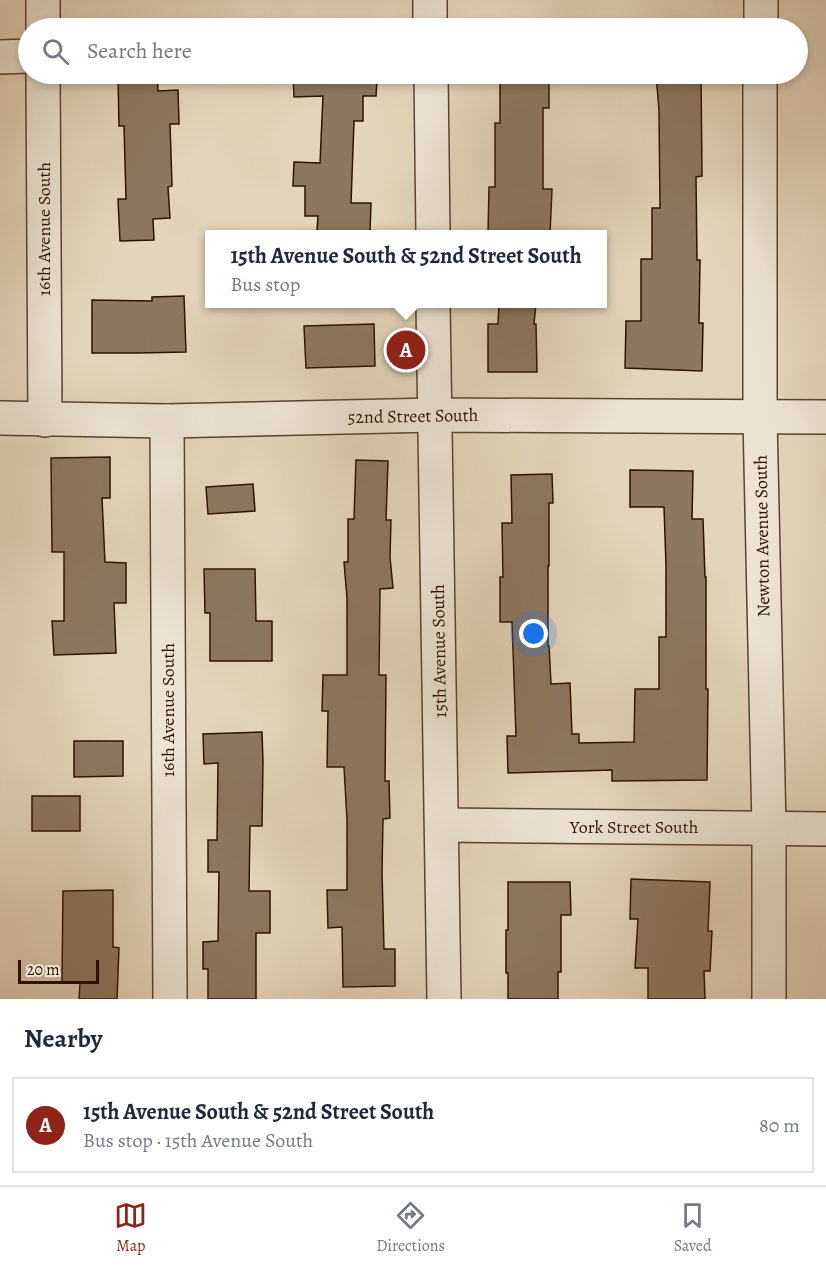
<!DOCTYPE html>
<html lang="en">
<head>
<meta charset="utf-8">
<style>
	:root { --surface:#fff; --page:#f6f6f7; --text:#1f2937; --muted:#747a83; --line:#e0e1e3; --accent:#8f2418 }
	body { margin:0; font-family:Alegreya,serif; background:var(--page); color:var(--text) }
	.scale { position:absolute; left:18px; bottom:15px; width:81px; box-sizing:border-box; padding-left:6px; border:3px solid #2f1200; border-top:0; font-size:16px; line-height:21px; white-space:nowrap; color:#2f1200; -webkit-text-stroke:4px #ede3d3; paint-order:stroke }
	.you { position:absolute; left:534px; top:634px; width:21px; height:21px; margin:-15px; border:4px solid #fff; border-radius:50%; background:#1a73e8; box-shadow:0 0 0 9px #1a73e833 }
	.badge { display:grid; place-items:center; width:39px; height:39px; border-radius:50%; background:var(--accent); color:#fff; font-size:20px; font-weight:700 }
	.pin { position:absolute; translate:-50% -50%; border:3px solid #fff; box-shadow:0 2px 6px #0006 }
	.popup { position:absolute; left:205px; top:230px; width:402px; height:78px; box-sizing:border-box; display:grid; place-content:center; border-radius:0px; background:var(--surface); filter:drop-shadow(0 2px 4px #0005); font-size:20px; white-space:nowrap; color:var(--muted) }
	.popup b { font-size:22px; color:var(--text) }
	.popup::after { content:''; position:absolute; left:50%; top:100%; margin-left:-12px; border:12px solid transparent; border-top-color:var(--surface) }
	.list { margin:0; padding:0; list-style:none }
	h2 { display:flex; justify-content:space-between; align-items:center; height:78px; margin:0; padding:0 24px; font-size:26px }
	h2 small { font-size:20px; font-weight:400; color:var(--muted) }
	.list li { display:grid; grid-template-columns:39px 1fr auto; gap:18px; align-items:center; box-sizing:border-box; height:96px; margin:0 12px 12px; padding:0 12px; border:2px solid var(--line); border-radius:0px }
	.list b { display:block; font-size:22px; white-space:nowrap }
	.list p { margin:0; font-size:20px; white-space:nowrap; color:var(--muted) }
	.list em { font-size:20px; font-style:normal; color:var(--muted) }
	.icon { flex:none; width:33px; height:33px; fill:none; stroke:currentColor; stroke-width:2; stroke-linecap:round; stroke-linejoin:round }
	.map { position:relative; flex:none; width:826px; height:999px; overflow:hidden }
	.search { position:absolute; background:var(--surface); box-shadow:0 3px 9px #0003; left:18px; right:18px; top:18px; height:66px; display:flex; align-items:center; gap:15px; box-sizing:border-box; padding:0 21px; border-radius:33px; color:var(--muted); font-size:22px }
	.sheet { height:186px; background:var(--surface) }
	nav { display:flex; justify-content:space-around; align-items:center; box-sizing:border-box; height:84px; border-top:2px solid var(--line); background:var(--surface); font-size:16px; color:var(--muted) }
	nav a { display:grid; justify-items:center; gap:3px }
	nav .on { color:var(--accent) }
	.map>svg:first-child { display:block }
	.building { fill:#8d7761; stroke:#2f1200; stroke-width:1.5 }
	.lines { fill:none; stroke-linecap:round; stroke-linejoin:round }
	.minor-casing { stroke:#5c422f; stroke-width:36 }
	.minor { stroke:#ede3d3; stroke-width:33 }
	.labels { text-anchor:middle; stroke-width:4.5; stroke-linejoin:round; paint-order:stroke }
	.street-label { font-size:18px; fill:#2f1200; stroke:#ede3d3 }
</style>
</head>
<body>
<div class="map">
<svg width="826" height="999" viewBox="0 0 826 999">
	<rect width="100%" height="100%" fill="#e4d4bb"/>
	<filter id="stains"><feTurbulence type="fractalNoise" baseFrequency=".00333" numOctaves="4"/><feColorMatrix values="0 0 0 0 .2 0 0 0 0 .09 0 0 0 0 .02 0 0 0 .5 -.17"/></filter>
	<radialGradient id="worn" r=".72"><stop offset=".6" stop-color="#630" stop-opacity="0"/><stop offset="1" stop-color="#630" stop-opacity=".3"/></radialGradient>
	<g class="building">
		<path d="M157,74l1,17 20,-1 1,34h-9l2,62 -4,1 2,31 -17,1 1,21 -34,1 -2,-42h8l-2,-73h-5l-1,-51z"/>
		<path d="M293,74l41,3 28,-1v3l15,2 -1,15h-13v25h-9l-3,82h20l-1,29 -53,-1 1,-15h-13v-30h-12l1,-24 26,1 3,-67 -29,1z"/>
		<path d="M500,74h49v34h-6v81h9l-2,45h-62l1,-47h6v-64h5z"/>
		<path d="M656,74h45l1,102 -6,1 1,83h3l-1,63h4l-1,48 -77,-3 1,-47h15v-62h11v-51h8l-1,-98z"/>
		<path d="M184,296l2,56 -48,1h-46v-53l60,1v-4z"/>
		<path d="M499,303h37l-2,21h2l1,48h-49v-48h10z"/>
		<path d="M374,324l1,42 -69,2 -2,-42z"/>
		<path d="M110,457v41h-8l3,64 21,1v40h-12l2,50 -62,2 -2,-34h12v-69h-12l-1,-94z"/>
		<path d="M356,460l32,1 -2,59h5l-1,37 3,31 -13,1 -1,86h7l-1,106h4l1,37 -7,1 -1,53 2,77h11v37l-52,1 -1,-60 -14,1 -1,-38h20v-70l-3,-53h-17l1,-56h-6l1,-36h24v-77l-3,-36h4v-43h6z"/>
		<path d="M630,470l63,1 -1,48h11l2,58h1v112h2l-1,91 -95,1v-11l-104,3 -1,-37h9l-4,-114h-12v-45h3l-1,-54h10l-1,-48 41,-1 1,29h-4v63h-1v80h1l2,38 19,-1 2,51h7v9l55,-1 1,-53h24v-52h7v-71l-2,-59h-34z"/>
		<path d="M253,484l2,27 -47,3 -2,-27z"/>
		<path d="M204,569h51l1,52h16v40h-62v-48h-5z"/>
		<path d="M262,732l1,30 -1,64h-12l-1,65h21v42h-14v66h-48v-30h-5v-27l15,-1 1,-69h-11v-32h9l1,-77 -14,1 -1,-30z"/>
		<path d="M74,741h49v35l-49,1z"/>
		<rect x="32" y="796" width="48" height="35"/>
		<path d="M631,879l79,3 -2,49h4l-2,40h-6l1,28h-57v-31h-13l3,-49h-8z"/>
		<path d="M508,882h62l1,33h-10v57h-3v27h-50v-26h-2v-43h2z"/>
		<path d="M113,890v57l6,1 -2,51h-38l1,-16 -18,-1 1,-91z"/>
	</g>
	<g class="lines">
		<g class="minor-casing">
			<g id="minor">
				<path d="M43,0v28"/>
				<path d="M430,0v28"/>
				<path d="M761,28v-28"/>
				<path d="M0,57l28,-1"/>
				<path d="M43,74l2,346"/>
				<path d="M431,74l2,160"/>
				<path d="M760,74v343l9,411v171"/>
				<path d="M433,304l11,695"/>
				<path d="M0,418l167,3 268,-6 391,2"/>
				<path d="M167,421l3,578"/>
				<path d="M442,825l384,4"/>
			</g>
		</g>
		<use href="#minor" class="minor"/>
	</g>
	<g class="labels">
		<g class="street-label">
			<text transform="translate(44 229) rotate(-90)" y="6">16th Avenue South</text>
			<text transform="translate(413 416) rotate(-1)" y="6">52nd Street South</text>
			<text transform="translate(762 536) rotate(-91)" y="6">Newton Avenue South</text>
			<text transform="translate(439 651) rotate(-91)" y="6">15th Avenue South</text>
			<text transform="translate(168 710) rotate(-90)" y="6">16th Avenue South</text>
			<text x="634" y="833">York Street South</text>
		</g>
	</g>
	<rect width="100%" height="100%" filter="url(#stains)"/>
	<rect width="100%" height="100%" fill="url(#worn)"/>
</svg>
<div class="scale">20 m</div>
<div class="you"></div>
<div class="pin badge" style="left:406px;top:350px">A</div>
<div class="popup"><b>15th Avenue South &amp; 52nd Street South</b>Bus stop</div>
<div class="search"><svg class="icon" aria-label="search" viewBox="0 0 24 24"><circle cx="10" cy="10" r="6"/><path d="M15 15l6 6"/></svg>Search here</div>
</div>
<section class="sheet">
<h2>Nearby<small></small></h2>
<ul class="list">
<li><span class="badge">A</span><div><b>15th Avenue South &amp; 52nd Street South</b><p>Bus stop · 15th Avenue South</p></div><em>80 m</em></li>
</ul>
</section>
<nav>
<a class="on"><svg class="icon" aria-label="map" viewBox="0 0 24 24"><path d="M3 6l6-2 6 2 6-2v14l-6 2-6-2-6 2zM9 4v14M15 6v14"/></svg>Map</a>
<a><svg class="icon" aria-label="directions" viewBox="0 0 24 24"><path d="M12 3l9 9-9 9-9-9zM9 14v-3h6M13 9l2 2-2 2"/></svg>Directions</a>
<a><svg class="icon" aria-label="saved" viewBox="0 0 24 24"><path d="M7 4h10v16l-5-4-5 4z"/></svg>Saved</a>
</nav>
</body>
</html>
